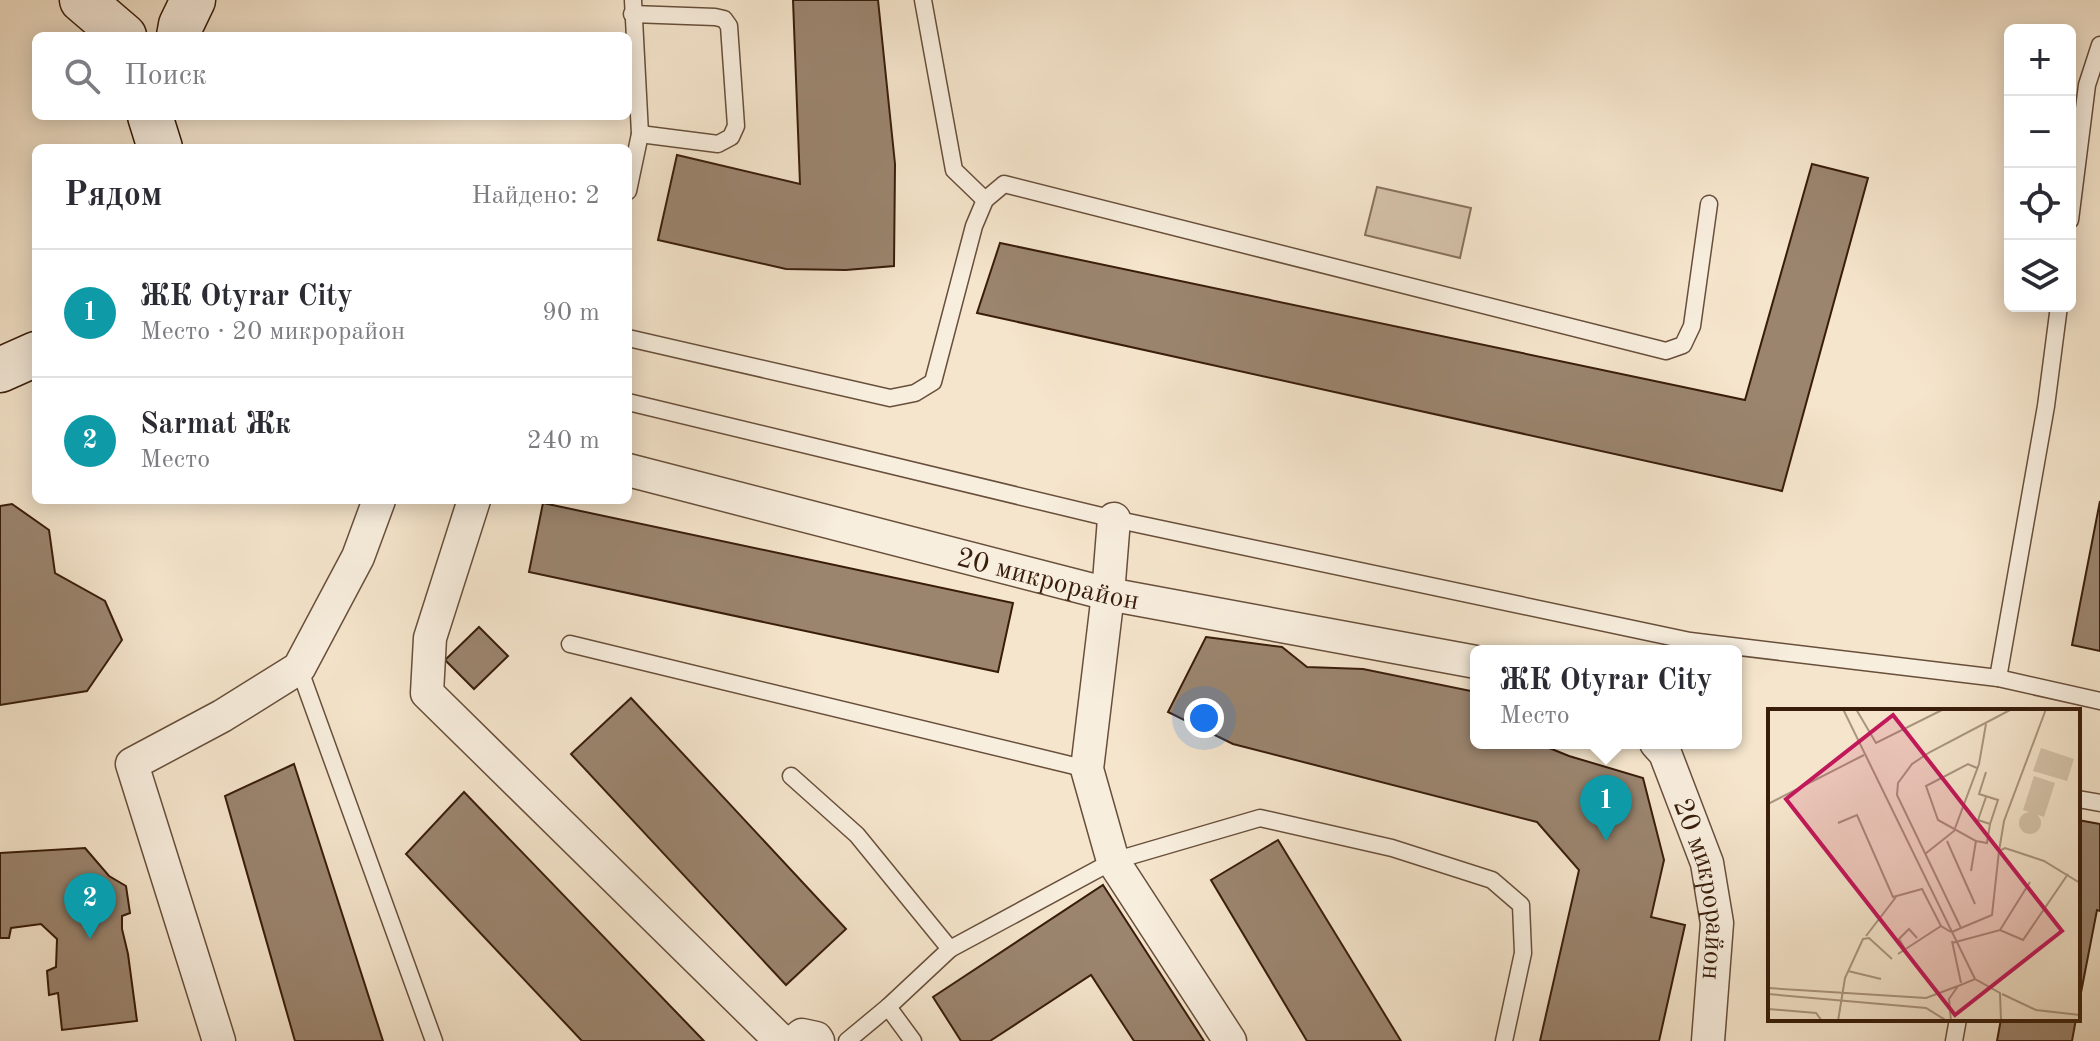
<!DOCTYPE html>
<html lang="ru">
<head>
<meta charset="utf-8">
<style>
	:root { --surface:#fff; --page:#f2f2f3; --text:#2b2b33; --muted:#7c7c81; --line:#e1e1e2; --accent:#2563eb }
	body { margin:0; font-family:"Old Standard TT",serif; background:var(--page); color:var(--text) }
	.controls { position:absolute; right:24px; top:24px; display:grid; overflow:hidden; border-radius:12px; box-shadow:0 4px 20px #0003 }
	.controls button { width:72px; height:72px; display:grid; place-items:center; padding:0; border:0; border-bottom:2px solid var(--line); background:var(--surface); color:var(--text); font:40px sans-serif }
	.you { position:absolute; left:1204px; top:718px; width:28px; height:28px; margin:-20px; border:6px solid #fff; border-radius:50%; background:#1a73e8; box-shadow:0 0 0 12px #1a73e833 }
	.badge { display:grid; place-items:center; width:52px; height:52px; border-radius:50%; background:var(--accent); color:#fff; font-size:26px; font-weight:700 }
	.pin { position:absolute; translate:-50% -66px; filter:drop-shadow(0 2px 4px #0008) }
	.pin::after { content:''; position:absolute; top:42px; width:28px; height:24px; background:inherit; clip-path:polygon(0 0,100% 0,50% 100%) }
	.popup { position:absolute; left:1470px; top:645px; width:272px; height:104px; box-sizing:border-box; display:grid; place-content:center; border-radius:12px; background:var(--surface); filter:drop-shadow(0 2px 6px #0005); font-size:26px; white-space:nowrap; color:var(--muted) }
	.popup b { font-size:30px; color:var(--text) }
	.popup::after { content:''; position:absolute; left:50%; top:100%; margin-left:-16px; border:16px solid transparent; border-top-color:var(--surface) }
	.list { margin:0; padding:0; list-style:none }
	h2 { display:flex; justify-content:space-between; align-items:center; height:104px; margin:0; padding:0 32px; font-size:34px }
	h2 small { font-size:26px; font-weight:400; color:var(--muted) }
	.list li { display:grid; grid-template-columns:52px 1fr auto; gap:24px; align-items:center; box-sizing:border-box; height:128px; padding:0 32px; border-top:2px solid var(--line) }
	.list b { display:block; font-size:30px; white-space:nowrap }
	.list p { margin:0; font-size:26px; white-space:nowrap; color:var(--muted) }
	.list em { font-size:26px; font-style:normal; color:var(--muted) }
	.icon { flex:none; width:44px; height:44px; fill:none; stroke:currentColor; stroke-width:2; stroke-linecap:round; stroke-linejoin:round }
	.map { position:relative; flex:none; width:2100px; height:1041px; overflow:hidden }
	.search { position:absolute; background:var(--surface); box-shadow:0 4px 20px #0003; left:32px; top:32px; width:600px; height:88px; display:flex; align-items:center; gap:20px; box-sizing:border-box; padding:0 28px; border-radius:12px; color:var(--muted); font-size:30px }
	.panel { position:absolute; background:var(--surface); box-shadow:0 4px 20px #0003; left:32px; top:144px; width:600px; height:360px; border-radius:12px }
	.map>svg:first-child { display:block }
	.green { fill:#d5c3ab; stroke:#87705b; stroke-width:2 }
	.building { fill:#9b856f; stroke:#391d0b; stroke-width:2 }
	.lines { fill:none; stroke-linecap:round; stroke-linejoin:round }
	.lane-casing { stroke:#684f3b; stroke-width:19 }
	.street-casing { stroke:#684f3b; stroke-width:35 }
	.secondary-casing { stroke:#391d0b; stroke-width:47 }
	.lane { stroke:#f8eede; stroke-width:16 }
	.street { stroke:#f8eede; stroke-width:32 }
	.secondary { stroke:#f8eede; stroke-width:44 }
	.labels { text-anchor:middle; stroke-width:8; stroke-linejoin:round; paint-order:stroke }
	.street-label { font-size:28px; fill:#391d0b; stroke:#f8eede }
	.inset-road { fill:none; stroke:#aa957f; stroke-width:2 }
	.view { fill:#c2185b; fill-opacity:0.15; stroke:#c2185b; stroke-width:4 }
	.inset-edge { fill:none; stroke:#391d0b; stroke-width:4 }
</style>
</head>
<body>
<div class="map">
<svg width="2100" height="1041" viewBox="0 0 2100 1041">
	<rect width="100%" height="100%" fill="#f5e5cc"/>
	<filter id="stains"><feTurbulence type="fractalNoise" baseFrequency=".0025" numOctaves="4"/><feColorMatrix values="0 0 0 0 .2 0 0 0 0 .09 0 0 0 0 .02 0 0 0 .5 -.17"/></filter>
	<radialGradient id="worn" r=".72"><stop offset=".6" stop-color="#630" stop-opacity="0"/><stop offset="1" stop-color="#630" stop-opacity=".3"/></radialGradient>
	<path class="green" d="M1377,187l94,21 -11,50 -95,-23z"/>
	<g class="building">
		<path d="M793,0h85l17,164 -1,102 -48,4 -60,-1 -128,-29 19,-85 123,29z"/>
		<path d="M1812,164l56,14 -86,313 -805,-178 23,-70 745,157z"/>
		<path d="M2100,501v150l-28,-6z"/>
		<path d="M543,503l470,100 -15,69 -469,-100z"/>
		<path d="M12,504l37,26 6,43 50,28 17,39 -35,51 -87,14v-199z"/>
		<path d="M479,627l29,29 -34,33 -29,-29z"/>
		<path d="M1206,637l76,10 25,20 56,2 113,23v51h61l32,13 74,22 21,82 -13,57 34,8 -26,116h-119l39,-171 -42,-48 -304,-78 -65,-32z"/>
		<path d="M631,698l215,231 -60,56 -215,-231z"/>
		<path d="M294,764l89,277h-88l-70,-245z"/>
		<path d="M464,792l240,249h-122l-176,-187z"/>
		<path d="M2078,820l22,4v87l-3,-1 -19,98z"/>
		<path d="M1278,840l123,201h-94l-96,-161z"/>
		<path d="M85,848l24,28 17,10 4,27 -8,3v13l6,25 9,67 -75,9 -4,-37 -9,2 -2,-24 9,-4 1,-28 -16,-15 -30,4 -2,10h-9v-85z"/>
		<path d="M1103,885l101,156h-70l-43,-66 -101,66h-29l-28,-44z"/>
		<path d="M2001,1019h75l-4,22h-75z"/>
	</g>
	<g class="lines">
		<g class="lane-casing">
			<g id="lane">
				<path d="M923,0l31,170 31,30"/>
				<path d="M632,14l83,3 9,2 5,7 7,100 -5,11 -13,7 -78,-10"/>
				<path d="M628,191l12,-57 -7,-134"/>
				<path d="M2070,220l17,-135 13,-40"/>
				<path d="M628,338l262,60 25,-5 18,-11 41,-156 11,-26 19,-16 662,167 17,-6 9,-19 17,-122"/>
				<path d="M628,402l486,117 576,122 308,37 102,23"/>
				<path d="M570,644l517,125"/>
				<path d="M299,668l135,373"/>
				<path d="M1998,678l48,-272 13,-100"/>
				<path d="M791,776l66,59 93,114 163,-88 147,-43 132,30 100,32 29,25 2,48 -19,88"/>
				<path d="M2078,799l22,4"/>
				<path d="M847,1041l41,-34"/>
				<path d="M913,1041l-25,-34 62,-58"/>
				<path d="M1954,1041l4,-22"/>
			</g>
		</g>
		<g class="street-casing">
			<g id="street">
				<path id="s1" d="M628,470l480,124 368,68"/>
				<path d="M474,500l-44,138 -3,55 354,348"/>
				<path d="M1114,519l-6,75 -21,175 26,92 117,180"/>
				<path id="s2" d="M1656,743l9,10 42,110 10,60 -9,118"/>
				<path d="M219,1041l-87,-277 90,-48 77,-48 59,-111 21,-57"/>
				<path d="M795,1041l7,-6 14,3 2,3"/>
			</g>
		</g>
		<g class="secondary-casing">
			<g id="secondary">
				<path d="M82,0l42,36"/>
				<path d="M179,36l2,-11 12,-25"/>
				<path d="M150,116l10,32"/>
				<path d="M0,370l36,-16"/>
			</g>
		</g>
		<use href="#lane" class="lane"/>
		<use href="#street" class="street"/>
		<use href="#secondary" class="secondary"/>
	</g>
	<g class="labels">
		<g class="street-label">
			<text dy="10" stroke="none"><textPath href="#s1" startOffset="434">20 микрорайон</textPath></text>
			<text dy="10" stroke="none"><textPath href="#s2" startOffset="156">20 микрорайон</textPath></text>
		</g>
	</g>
	<g transform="translate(1768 709)">
		<rect width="312" height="312" fill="#f5e5cc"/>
		<path d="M273,39l33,11 -7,22 -34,-10zM266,67l21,7 -11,34 -21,-7zM251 114a11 11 0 1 1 22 0a11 11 0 1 1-22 0Z" fill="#d5c3ab"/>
		<path class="inset-road" d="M75,0l132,270M88,0l20,34 68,-34M218,88l-8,23 12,4 8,-24 -19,-6 7,-22M0,95l96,-49M70,114l19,-8 36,82 29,-8 19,37 10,6M179,132l28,63M208,132l11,2 3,-19M231,142l5,-30 42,-112M157,145l29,-23 25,-67 7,-40M203,162l5,-30 -38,-21 -12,-34 42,-22 9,4M193,219l31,-13 7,-64 6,-3 39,13 36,22M232,221l30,-48M184,223l9,-4 -64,-133 1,-12 14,-19 18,-12 82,-43M98,227l30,-39M184,232l9,42M184,234l48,-13 23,10 45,-66M137,240l-6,-10 10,-10 8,9M130,245l43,-28M80,262l33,8M0,279l158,10 32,-12M0,285l158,14 21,13M234,285l34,16 44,5M0,300l48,4 6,8M70,312l7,-43 18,-39 6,-1 23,21M183,312l-2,-22 9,-13 17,-7 25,14 1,28M243,312h65"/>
		<path class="view" d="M125,6l169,216 -107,84 -169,-216z"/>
		<rect width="312" height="312" class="inset-edge"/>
	</g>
	<rect width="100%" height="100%" filter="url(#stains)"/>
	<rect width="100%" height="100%" fill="url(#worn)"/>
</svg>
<div class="controls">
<button>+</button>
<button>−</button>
<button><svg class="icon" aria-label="locate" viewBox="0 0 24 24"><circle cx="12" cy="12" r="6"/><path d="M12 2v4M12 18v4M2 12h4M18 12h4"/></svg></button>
<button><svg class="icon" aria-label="layers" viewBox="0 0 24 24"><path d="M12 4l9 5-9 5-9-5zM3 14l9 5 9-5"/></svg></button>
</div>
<div class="you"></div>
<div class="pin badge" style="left:1606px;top:841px;background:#0f9aa8">1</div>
<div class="popup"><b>ЖК Otyrar City</b>Место</div>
<div class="pin badge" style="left:90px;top:939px;background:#0f9aa8">2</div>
<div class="search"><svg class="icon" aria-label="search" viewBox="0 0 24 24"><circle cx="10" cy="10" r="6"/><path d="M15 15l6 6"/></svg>Поиск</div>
<section class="panel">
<h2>Рядом<small>Найдено: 2</small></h2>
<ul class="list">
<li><span class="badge" style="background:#0f9aa8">1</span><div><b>ЖК Otyrar City</b><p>Место · 20 микрорайон</p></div><em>90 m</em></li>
<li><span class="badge" style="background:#0f9aa8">2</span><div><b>Sarmat Жк</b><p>Место</p></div><em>240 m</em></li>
</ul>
</section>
</div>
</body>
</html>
